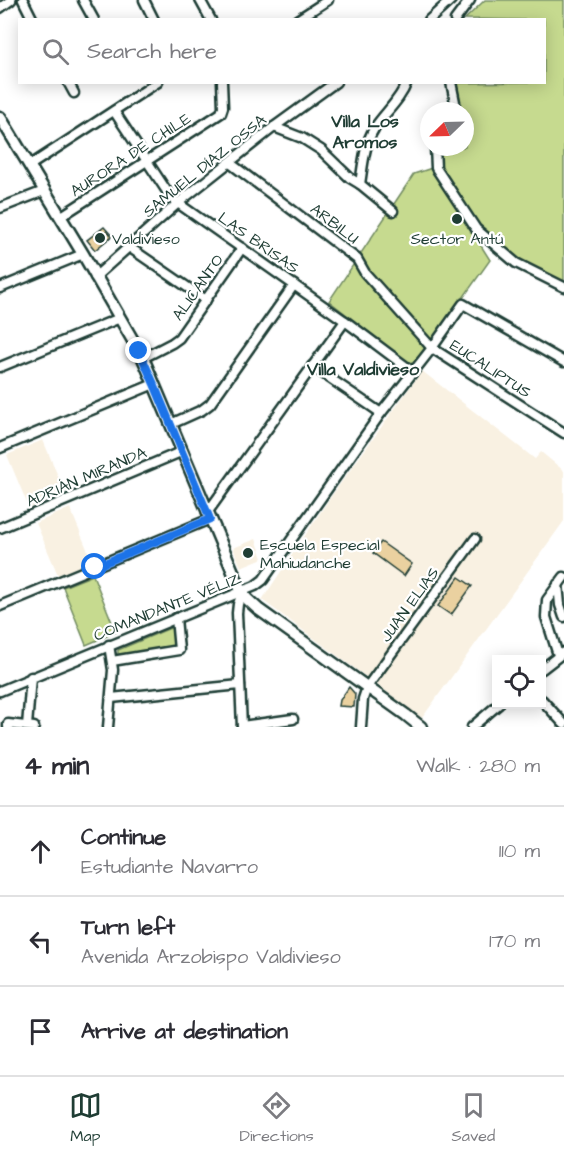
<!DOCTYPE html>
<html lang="en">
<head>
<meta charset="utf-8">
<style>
	:root { --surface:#fff; --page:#f2f2f3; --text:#2b2b33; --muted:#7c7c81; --line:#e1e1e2; --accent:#1f3d34 }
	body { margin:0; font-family:"Architects Daughter",sans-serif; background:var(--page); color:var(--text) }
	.controls { position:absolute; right:18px; bottom:18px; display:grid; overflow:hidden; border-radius:0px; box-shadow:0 3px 15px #0003 }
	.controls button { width:54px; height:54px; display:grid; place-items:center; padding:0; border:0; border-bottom:2px solid var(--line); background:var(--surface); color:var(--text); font:30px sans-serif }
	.compass { position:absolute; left:420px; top:102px; width:54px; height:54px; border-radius:50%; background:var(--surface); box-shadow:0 3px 15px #0003; rotate:247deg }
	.stop { position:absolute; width:18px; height:18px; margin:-14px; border:4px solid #1a73e8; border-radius:50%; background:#fff }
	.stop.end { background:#1a73e8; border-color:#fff; box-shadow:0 2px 6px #0008 }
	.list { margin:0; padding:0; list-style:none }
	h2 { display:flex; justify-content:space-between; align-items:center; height:78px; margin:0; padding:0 24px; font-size:26px }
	h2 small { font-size:20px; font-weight:400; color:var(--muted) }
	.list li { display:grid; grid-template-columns:39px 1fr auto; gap:18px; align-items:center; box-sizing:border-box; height:90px; padding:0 24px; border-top:2px solid var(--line) }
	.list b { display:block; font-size:22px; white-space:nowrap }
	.list p { margin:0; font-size:20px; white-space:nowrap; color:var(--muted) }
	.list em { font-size:20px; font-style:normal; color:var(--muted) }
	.icon { flex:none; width:33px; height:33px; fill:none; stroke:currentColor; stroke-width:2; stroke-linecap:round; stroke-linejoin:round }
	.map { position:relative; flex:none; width:564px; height:727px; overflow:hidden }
	.search { position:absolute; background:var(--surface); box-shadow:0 3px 15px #0003; left:18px; right:18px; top:18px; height:66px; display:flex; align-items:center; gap:15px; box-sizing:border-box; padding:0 21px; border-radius:0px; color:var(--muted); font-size:22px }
	.sheet { height:348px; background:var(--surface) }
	nav { display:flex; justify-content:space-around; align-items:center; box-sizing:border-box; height:84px; border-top:2px solid var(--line); background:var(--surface); font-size:16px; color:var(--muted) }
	nav a { display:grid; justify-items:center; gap:3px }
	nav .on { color:var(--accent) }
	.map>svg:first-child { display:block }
	.built { fill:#f9f1e2 }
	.green { fill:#c6da8f; stroke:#728c62; stroke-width:1.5 }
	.building { fill:#ead1a0; stroke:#1f3d34; stroke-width:1.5 }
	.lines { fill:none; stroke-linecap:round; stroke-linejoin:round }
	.street-casing { stroke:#1f3d34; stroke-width:13 }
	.secondary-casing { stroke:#1f3d34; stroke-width:15 }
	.street { stroke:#fff; stroke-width:8 }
	.secondary { stroke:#fff; stroke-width:10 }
	.route { stroke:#1a73e8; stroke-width:8 }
	.poi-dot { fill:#1f3d34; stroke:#fff; stroke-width:2 }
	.labels { text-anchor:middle; stroke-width:4.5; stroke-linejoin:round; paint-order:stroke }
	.street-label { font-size:16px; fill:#1f3d34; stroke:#fff }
	.poi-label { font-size:16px; fill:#1f3d34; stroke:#fff; text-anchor:start }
	.neighbourhood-label { font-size:18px; font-weight:bold; fill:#1f3d34; stroke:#fff }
</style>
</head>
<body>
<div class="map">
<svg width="564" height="727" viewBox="0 0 564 727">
	<rect width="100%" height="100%" fill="#fff"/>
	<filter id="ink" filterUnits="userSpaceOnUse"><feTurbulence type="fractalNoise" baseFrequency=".0167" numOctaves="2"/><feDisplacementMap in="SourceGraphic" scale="12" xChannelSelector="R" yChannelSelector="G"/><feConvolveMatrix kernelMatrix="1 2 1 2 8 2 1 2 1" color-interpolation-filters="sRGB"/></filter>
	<g filter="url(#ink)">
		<g class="built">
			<path d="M422,371l113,88 6,-7 23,19v50l-142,197 -160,-118 68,-102z"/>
			<path d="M43,440l22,53 -36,15 -22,-53z"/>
			<path d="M70,508l22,53 -34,14 -22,-52z"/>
			<path d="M256,539l7,19 -22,9 -8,-19z"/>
		</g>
		<g class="green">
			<path d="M485,0h79v287l-60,-38 -12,-9 -15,-16 -39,-58 -1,-19h28v-36h-11l6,-12 -4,-16 88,-1v-62l-79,-1z"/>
			<path d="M432,168l58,92 -76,107 -85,-66 85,-127z"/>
			<path d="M93,575l23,57 -30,13 -23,-58z"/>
			<path d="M175,626l2,22 -59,9v-7z"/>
		</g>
		<g class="building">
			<path d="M104,227l8,9 -17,14 -8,-10z"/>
			<path d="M381,542l31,22 -8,12 -31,-23z"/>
			<path d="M459,577l13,9 -21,29 -13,-9z"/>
			<path d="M349,687l6,7 -1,13 -15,-1 1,-6z"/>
		</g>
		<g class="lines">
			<g class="street-casing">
				<g id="street">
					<path d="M23,0l10,20"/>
					<path d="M83,0l11,20"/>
					<path d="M144,0l10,20"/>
					<path d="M200,0l11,20"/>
					<path d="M0,8l11,-8"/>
					<path d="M297,20l31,-20"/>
					<path d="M429,20l22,-20"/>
					<path d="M455,20l15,-20"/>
					<path d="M68,82l6,11"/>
					<path d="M114,111l58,88 173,122 68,51"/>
					<path d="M450,111l5,-9 -4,-20"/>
					<path d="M274,127l28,11 19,12 29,28 10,6 33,27"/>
					<path d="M435,147l1,21 40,61 40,34 48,24"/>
					<path d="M230,163l127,96 8,14 67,75 132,85"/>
					<path d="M29,166l129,-84"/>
					<path d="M360,184c3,-18 4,-39 14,-55 10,-16 26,-28 33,-47"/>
					<path d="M0,208l44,-17"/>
					<path d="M60,217l161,-104 2,-6 -1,-25"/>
					<path d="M129,247l77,53"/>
					<path d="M95,277l83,-74 96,-76 62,-45"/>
					<path d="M0,288l83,-34"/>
					<path d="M143,358l29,-15 7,-5 63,-90"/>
					<path d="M312,366l69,47"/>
					<path d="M0,367l120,-49"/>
					<path d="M171,424l31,-14 8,-6 84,-119"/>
					<path d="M0,448l154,-64"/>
					<path d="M207,513l138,-192"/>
					<path d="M0,528l183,-77"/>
					<path d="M558,584l2,21 4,12"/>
					<path d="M0,606l210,-87"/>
					<path d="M558,655l-12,-38 1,-17 17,-23"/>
					<path d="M112,661l67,-11 -3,-32"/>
					<path d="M542,669l22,-17"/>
					<path d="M0,691l255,-105 8,-6 118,-167 51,-65 31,-44 101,58"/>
					<path d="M111,698l129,-13"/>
					<path d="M542,700l22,24"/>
					<path d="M27,726l4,-49"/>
					<path d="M242,726l51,-7"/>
					<path d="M8,727v-3l26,3"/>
					<path d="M108,727l5,-57 -4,-25"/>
					<path d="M242,727l-5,-114 1,-9 4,-11"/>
					<path d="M361,727l2,-28 4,-12 108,-148"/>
					<path d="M472,727l27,-23"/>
				</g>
			</g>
			<g class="secondary-casing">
				<path id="secondary" d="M0,117l83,137 60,104 99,235 5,6 11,10 148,106 15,12"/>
			</g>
			<use href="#street" class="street"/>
			<use href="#secondary" class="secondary"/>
		</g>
	</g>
	<g class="lines" filter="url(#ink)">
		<path class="route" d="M95,567l115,-48 -56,-135 -15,-33"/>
	</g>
	<g class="poi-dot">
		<circle cx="457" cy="219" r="6"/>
		<circle cx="100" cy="238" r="6"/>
		<circle cx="248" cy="553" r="6"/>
	</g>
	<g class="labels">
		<g class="street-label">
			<text transform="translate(130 154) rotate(-33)" y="6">AURORA DE CHILE</text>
			<text transform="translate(204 165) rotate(-39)" y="6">SAMUEL DÍAZ OSSA</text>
			<text transform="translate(335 223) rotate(37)" y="6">ARBILU</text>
			<text transform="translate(259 242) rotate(35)" y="6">LAS BRISAS</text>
			<text transform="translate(197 287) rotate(-55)" y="6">ALICANTO</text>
			<text transform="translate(491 368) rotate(33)" y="6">EUCALIPTUS</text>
			<text transform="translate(86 476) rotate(-23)" y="6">ADRIÁN MIRANDA</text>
			<text transform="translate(409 604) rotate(-54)" y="6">JUAN ELIAS</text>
			<text transform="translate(167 606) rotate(-22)" y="6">COMANDANTE VÉLIZ</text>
		</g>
		<g class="poi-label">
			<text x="112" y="244">Valdivieso</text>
			<text x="457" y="244" text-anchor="middle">Sector Antú</text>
			<text x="260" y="550">Escuela Especial<tspan x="260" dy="18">Mahiudanche</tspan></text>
		</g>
		<g class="neighbourhood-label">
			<text x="365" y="127">Villa Los<tspan x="365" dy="21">Aromos</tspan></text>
			<text x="363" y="375">Villa Valdivieso</text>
		</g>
	</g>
</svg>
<div class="controls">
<button><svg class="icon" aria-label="locate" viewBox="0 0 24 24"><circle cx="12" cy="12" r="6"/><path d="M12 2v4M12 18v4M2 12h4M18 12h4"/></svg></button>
</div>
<svg class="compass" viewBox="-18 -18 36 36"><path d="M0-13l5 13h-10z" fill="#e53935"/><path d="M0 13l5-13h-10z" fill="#7c7c81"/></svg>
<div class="stop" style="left:95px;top:567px"></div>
<div class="stop end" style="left:139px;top:351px"></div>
<div class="search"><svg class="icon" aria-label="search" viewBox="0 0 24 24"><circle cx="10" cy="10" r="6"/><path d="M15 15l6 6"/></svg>Search here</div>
</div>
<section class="sheet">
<h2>4 min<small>Walk · 280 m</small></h2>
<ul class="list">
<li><svg class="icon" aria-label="ahead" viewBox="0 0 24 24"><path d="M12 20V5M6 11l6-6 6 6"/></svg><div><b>Continue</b><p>Estudiante Navarro</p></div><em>110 m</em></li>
<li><svg class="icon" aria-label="left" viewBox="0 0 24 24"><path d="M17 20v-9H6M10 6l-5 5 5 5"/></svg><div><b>Turn left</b><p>Avenida Arzobispo Valdivieso</p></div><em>170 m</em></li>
<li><svg class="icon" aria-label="arrive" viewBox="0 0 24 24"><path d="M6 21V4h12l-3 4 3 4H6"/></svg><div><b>Arrive at destination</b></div></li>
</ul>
</section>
<nav>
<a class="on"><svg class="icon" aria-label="map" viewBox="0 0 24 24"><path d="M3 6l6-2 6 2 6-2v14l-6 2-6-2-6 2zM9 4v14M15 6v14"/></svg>Map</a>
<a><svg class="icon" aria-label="directions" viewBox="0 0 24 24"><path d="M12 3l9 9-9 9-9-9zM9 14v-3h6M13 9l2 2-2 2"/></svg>Directions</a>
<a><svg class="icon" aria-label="saved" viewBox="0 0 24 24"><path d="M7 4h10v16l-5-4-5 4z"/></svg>Saved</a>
</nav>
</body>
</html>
